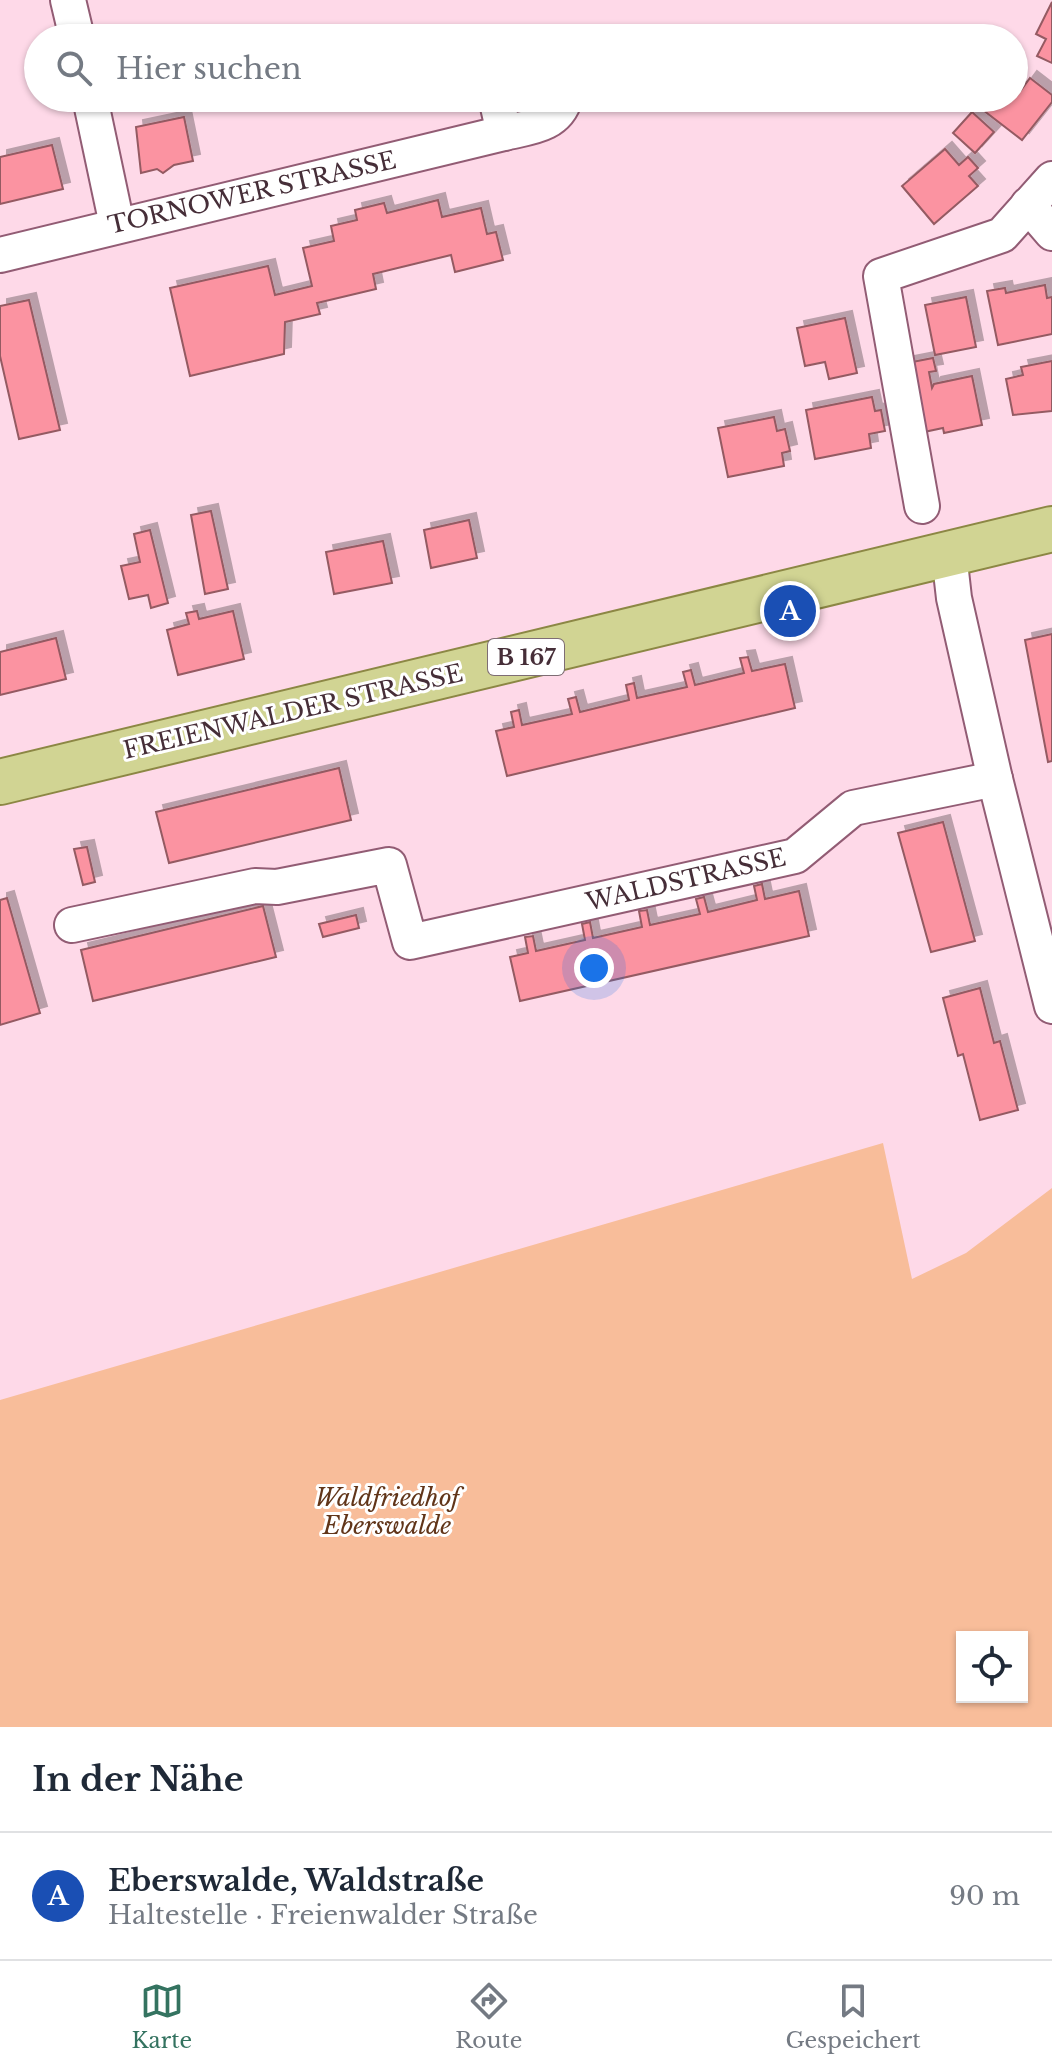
<!DOCTYPE html>
<html lang="de">
<head>
<meta charset="utf-8">
<style>
	:root { --surface:#fff; --page:#f2f2f3; --text:#1f2937; --muted:#747a83; --line:#e0e1e3; --accent:#347360 }
	body { margin:0; font-family:"Libre Baskerville",serif; background:var(--page); color:var(--text) }
	.controls { position:absolute; right:24px; bottom:24px; display:grid; overflow:hidden; border-radius:0px; box-shadow:0 2px 6px #0004 }
	.controls button { width:72px; height:72px; display:grid; place-items:center; padding:0; border:0; border-bottom:2px solid var(--line); background:var(--surface); color:var(--text); font:40px sans-serif }
	.you { position:absolute; left:594px; top:968px; width:28px; height:28px; margin:-20px; border:6px solid #fff; border-radius:50%; background:#1a73e8; box-shadow:0 0 0 12px #1a73e833 }
	.badge { display:grid; place-items:center; width:52px; height:52px; border-radius:50%; background:var(--accent); color:#fff; font-size:26px; font-weight:700 }
	.pin { position:absolute; translate:-50% -50%; border:4px solid #fff; box-shadow:0 2px 8px #0006 }
	.list { margin:0; padding:0; list-style:none }
	h2 { display:flex; justify-content:space-between; align-items:center; height:104px; margin:0; padding:0 32px; font-size:34px }
	h2 small { font-size:26px; font-weight:400; color:var(--muted) }
	.list li { display:grid; grid-template-columns:52px 1fr auto; gap:24px; align-items:center; box-sizing:border-box; height:128px; padding:0 32px; border-top:2px solid var(--line) }
	.list b { display:block; font-size:30px; white-space:nowrap }
	.list p { margin:0; font-size:26px; white-space:nowrap; color:var(--muted) }
	.list em { font-size:26px; font-style:normal; color:var(--muted) }
	.icon { flex:none; width:44px; height:44px; fill:none; stroke:currentColor; stroke-width:2; stroke-linecap:round; stroke-linejoin:round }
	.map { position:relative; flex:none; width:1052px; height:1727px; overflow:hidden }
	.search { position:absolute; background:var(--surface); box-shadow:0 2px 6px #0004; left:24px; right:24px; top:24px; height:88px; display:flex; align-items:center; gap:20px; box-sizing:border-box; padding:0 28px; border-radius:44px; color:var(--muted); font-size:30px }
	.sheet { height:232px; background:var(--surface) }
	nav { display:flex; justify-content:space-around; align-items:center; box-sizing:border-box; height:112px; border-top:2px solid var(--line); background:var(--surface); font-size:22px; color:var(--muted) }
	nav a { display:grid; justify-items:center; gap:4px }
	nav .on { color:var(--accent) }
	.map>svg:first-child { display:block }
	.green { fill:#f8bd9a; fill-rule:evenodd }
	.building { fill:#fb93a1; stroke:#945a62; stroke-width:2; filter:url(#shadow) }
	.lines { fill:none; stroke-linecap:round; stroke-linejoin:round }
	.minor-casing { stroke:#925c74; stroke-width:38 }
	.major-casing { stroke:#8c8744; stroke-width:48 }
	.minor { stroke:#fff; stroke-width:34 }
	.major { stroke:#d1d493; stroke-width:44 }
	.labels { text-anchor:middle; stroke-width:6; stroke-linejoin:round; paint-order:stroke }
	.shield { fill:#fff; stroke:#7e6d74; stroke-width:2 }
	.shield-label { font-size:22px; font-weight:bold; fill:#462e38 }
	.street-label { font-size:24px; fill:#462e38; stroke:#fff }
	.park-label { font-size:24px; font-style:italic; fill:#613519; stroke:#fff }
</style>
</head>
<body>
<div class="map">
<svg width="1052" height="1727" viewBox="0 0 1052 1727">
	<defs>
		<filter id="shadow"><feDropShadow dx="7" dy="-7" stdDeviation="0" flood-color="#0004"/></filter>
	</defs>
	<rect width="100%" height="100%" fill="#fed9e8"/>
	<path class="green" d="M883,1143l29,136 54,-26 86,-65v539h-1052v-327zM962,1637h60v60h-60z"/>
	<g class="building">
		<path d="M1052,2v61l-15,-7 9,-17 -10,-5z"/>
		<path d="M1030,78l22,17v7l-30,38 -39,-30 4,-6 -8,-6h35v-13l7,5z"/>
		<path d="M972,112l22,20 -19,21 -22,-20z"/>
		<path d="M184,117l9,44 -19,4 -11,8 -6,-4 -16,4 -5,-46z"/>
		<path d="M52,145l11,44 -63,15v-47z"/>
		<path d="M945,149l14,16 9,-8 10,11 -9,8 9,10 -44,38 -32,-38z"/>
		<path d="M438,200l4,17 39,-9 6,26 9,-2 7,28 -48,12 -4,-17 -78,19 3,15 -59,14 3,11 -35,8 -1,32 -94,22 -20,-88 98,-22 7,29 37,-9 -9,-38 31,-7 -3,-15 26,-6 -2,-10 29,-7 3,10z"/>
		<path d="M1045,285l2,13 5,-1v37l-54,11 -11,-54 18,-3 1,5z"/>
		<path d="M966,297l10,50 -41,8 -10,-50z"/>
		<path d="M29,300l31,130 -41,9 -19,-83v-50z"/>
		<path d="M845,318l12,55 -28,6 -4,-17 -20,4 -8,-38z"/>
		<path d="M933,358l3,13 -7,1 3,16 2,-4 38,-8 10,49 -38,8 -1,-5 -19,4 -17,-69z"/>
		<path d="M1052,361v50l-39,4 -7,-36 17,-4 -2,-8z"/>
		<path d="M872,397l3,14 6,-1 4,21 -16,3 2,14 -56,11 -9,-49z"/>
		<path d="M774,417l3,14 8,-2 5,22 -8,2 2,13 -56,11 -10,-49z"/>
		<path d="M211,511l17,78 -23,5 -14,-79z"/>
		<path d="M469,520l8,38 -46,10 -7,-38z"/>
		<path d="M150,530l18,73 -17,5 -3,-13 -19,4 -8,-33 19,-4 -6,-28z"/>
		<path d="M383,541l9,42 -58,11 -8,-42z"/>
		<path d="M197,611l2,8 34,-8 11,48 -66,16 -11,-45 22,-6 -3,-11z"/>
		<path d="M1052,634v127l-4,1 -23,-122z"/>
		<path d="M56,638l10,41 -66,16v-43z"/>
		<path d="M748,657l4,14 33,-7 10,44 -288,68 -11,-45 18,-4 -3,-15 8,-2 3,15 50,-11 -4,-15 8,-2 4,15 49,-12 -3,-15 8,-2 3,15 50,-11 -4,-15 8,-2 4,15 49,-12 -4,-15z"/>
		<path d="M339,768l12,52 -182,43 -13,-51z"/>
		<path d="M943,822l32,119 -44,11 -33,-119z"/>
		<path d="M87,847l8,35 -12,3 -9,-36z"/>
		<path d="M762,884l3,15 34,-8 10,45 -289,65 -10,-44 18,-4 -3,-16 8,-1 3,15 49,-11 -3,-16 8,-2 3,16 49,-11 -3,-16 8,-1 3,15 50,-11 -4,-15 8,-2 4,15 49,-12 -3,-14z"/>
		<path d="M7,898l33,115 -40,12v-125z"/>
		<path d="M263,906l13,51 -183,44 -12,-51z"/>
		<path d="M356,915l3,13 -36,9 -4,-13z"/>
		<path d="M980,988l14,55 6,-2 18,69 -38,10 -17,-66 -5,2 -15,-58z"/>
	</g>
	<g class="lines">
		<g class="minor-casing">
			<g id="minor">
				<path d="M68,0l9,38"/>
				<path d="M90,98l27,127"/>
				<path d="M496,98l8,35c25,-6 53,-7 61,-35"/>
				<path d="M1028,205l24,28"/>
				<path d="M0,255l504,-122"/>
				<path d="M922,506l-41,-230 121,-41 50,-56"/>
				<path d="M949,554l5,44 41,181 57,227"/>
				<path d="M72,925l183,-39 22,1 112,-22 21,77 385,-86 58,-48 142,-29"/>
			</g>
		</g>
		<g class="major-casing">
			<path id="major" d="M0,782l1052,-253"/>
		</g>
		<use href="#minor" class="minor"/>
		<use href="#major" class="major"/>
	</g>
	<g class="labels">
		<rect class="shield" x="488" y="639" width="76" height="36" rx="6"/>
		<g class="shield-label">
			<text x="526" y="665">B 167</text>
		</g>
		<g class="street-label">
			<text transform="translate(252 193) rotate(-13)" y="8">TORNOWER STRASSE</text>
			<text transform="translate(293 712) rotate(-13)" y="8">FREIENWALDER STRASSE</text>
			<text transform="translate(686 880) rotate(-13)" y="8">WALDSTRASSE</text>
		</g>
		<g class="park-label">
			<text x="387" y="1506">Waldfriedhof<tspan x="387" dy="28">Eberswalde</tspan></text>
		</g>
	</g>
</svg>
<div class="controls">
<button><svg class="icon" aria-label="locate" viewBox="0 0 24 24"><circle cx="12" cy="12" r="6"/><path d="M12 2v4M12 18v4M2 12h4M18 12h4"/></svg></button>
</div>
<div class="you"></div>
<div class="pin badge" style="left:790px;top:611px;background:#1a4fb4">A</div>
<div class="search"><svg class="icon" aria-label="search" viewBox="0 0 24 24"><circle cx="10" cy="10" r="6"/><path d="M15 15l6 6"/></svg>Hier suchen</div>
</div>
<section class="sheet">
<h2>In der Nähe<small></small></h2>
<ul class="list">
<li><span class="badge" style="background:#1a4fb4">A</span><div><b>Eberswalde, Waldstraße</b><p>Haltestelle · Freienwalder Straße</p></div><em>90 m</em></li>
</ul>
</section>
<nav>
<a class="on"><svg class="icon" aria-label="map" viewBox="0 0 24 24"><path d="M3 6l6-2 6 2 6-2v14l-6 2-6-2-6 2zM9 4v14M15 6v14"/></svg>Karte</a>
<a><svg class="icon" aria-label="directions" viewBox="0 0 24 24"><path d="M12 3l9 9-9 9-9-9zM9 14v-3h6M13 9l2 2-2 2"/></svg>Route</a>
<a><svg class="icon" aria-label="saved" viewBox="0 0 24 24"><path d="M7 4h10v16l-5-4-5 4z"/></svg>Gespeichert</a>
</nav>
</body>
</html>
